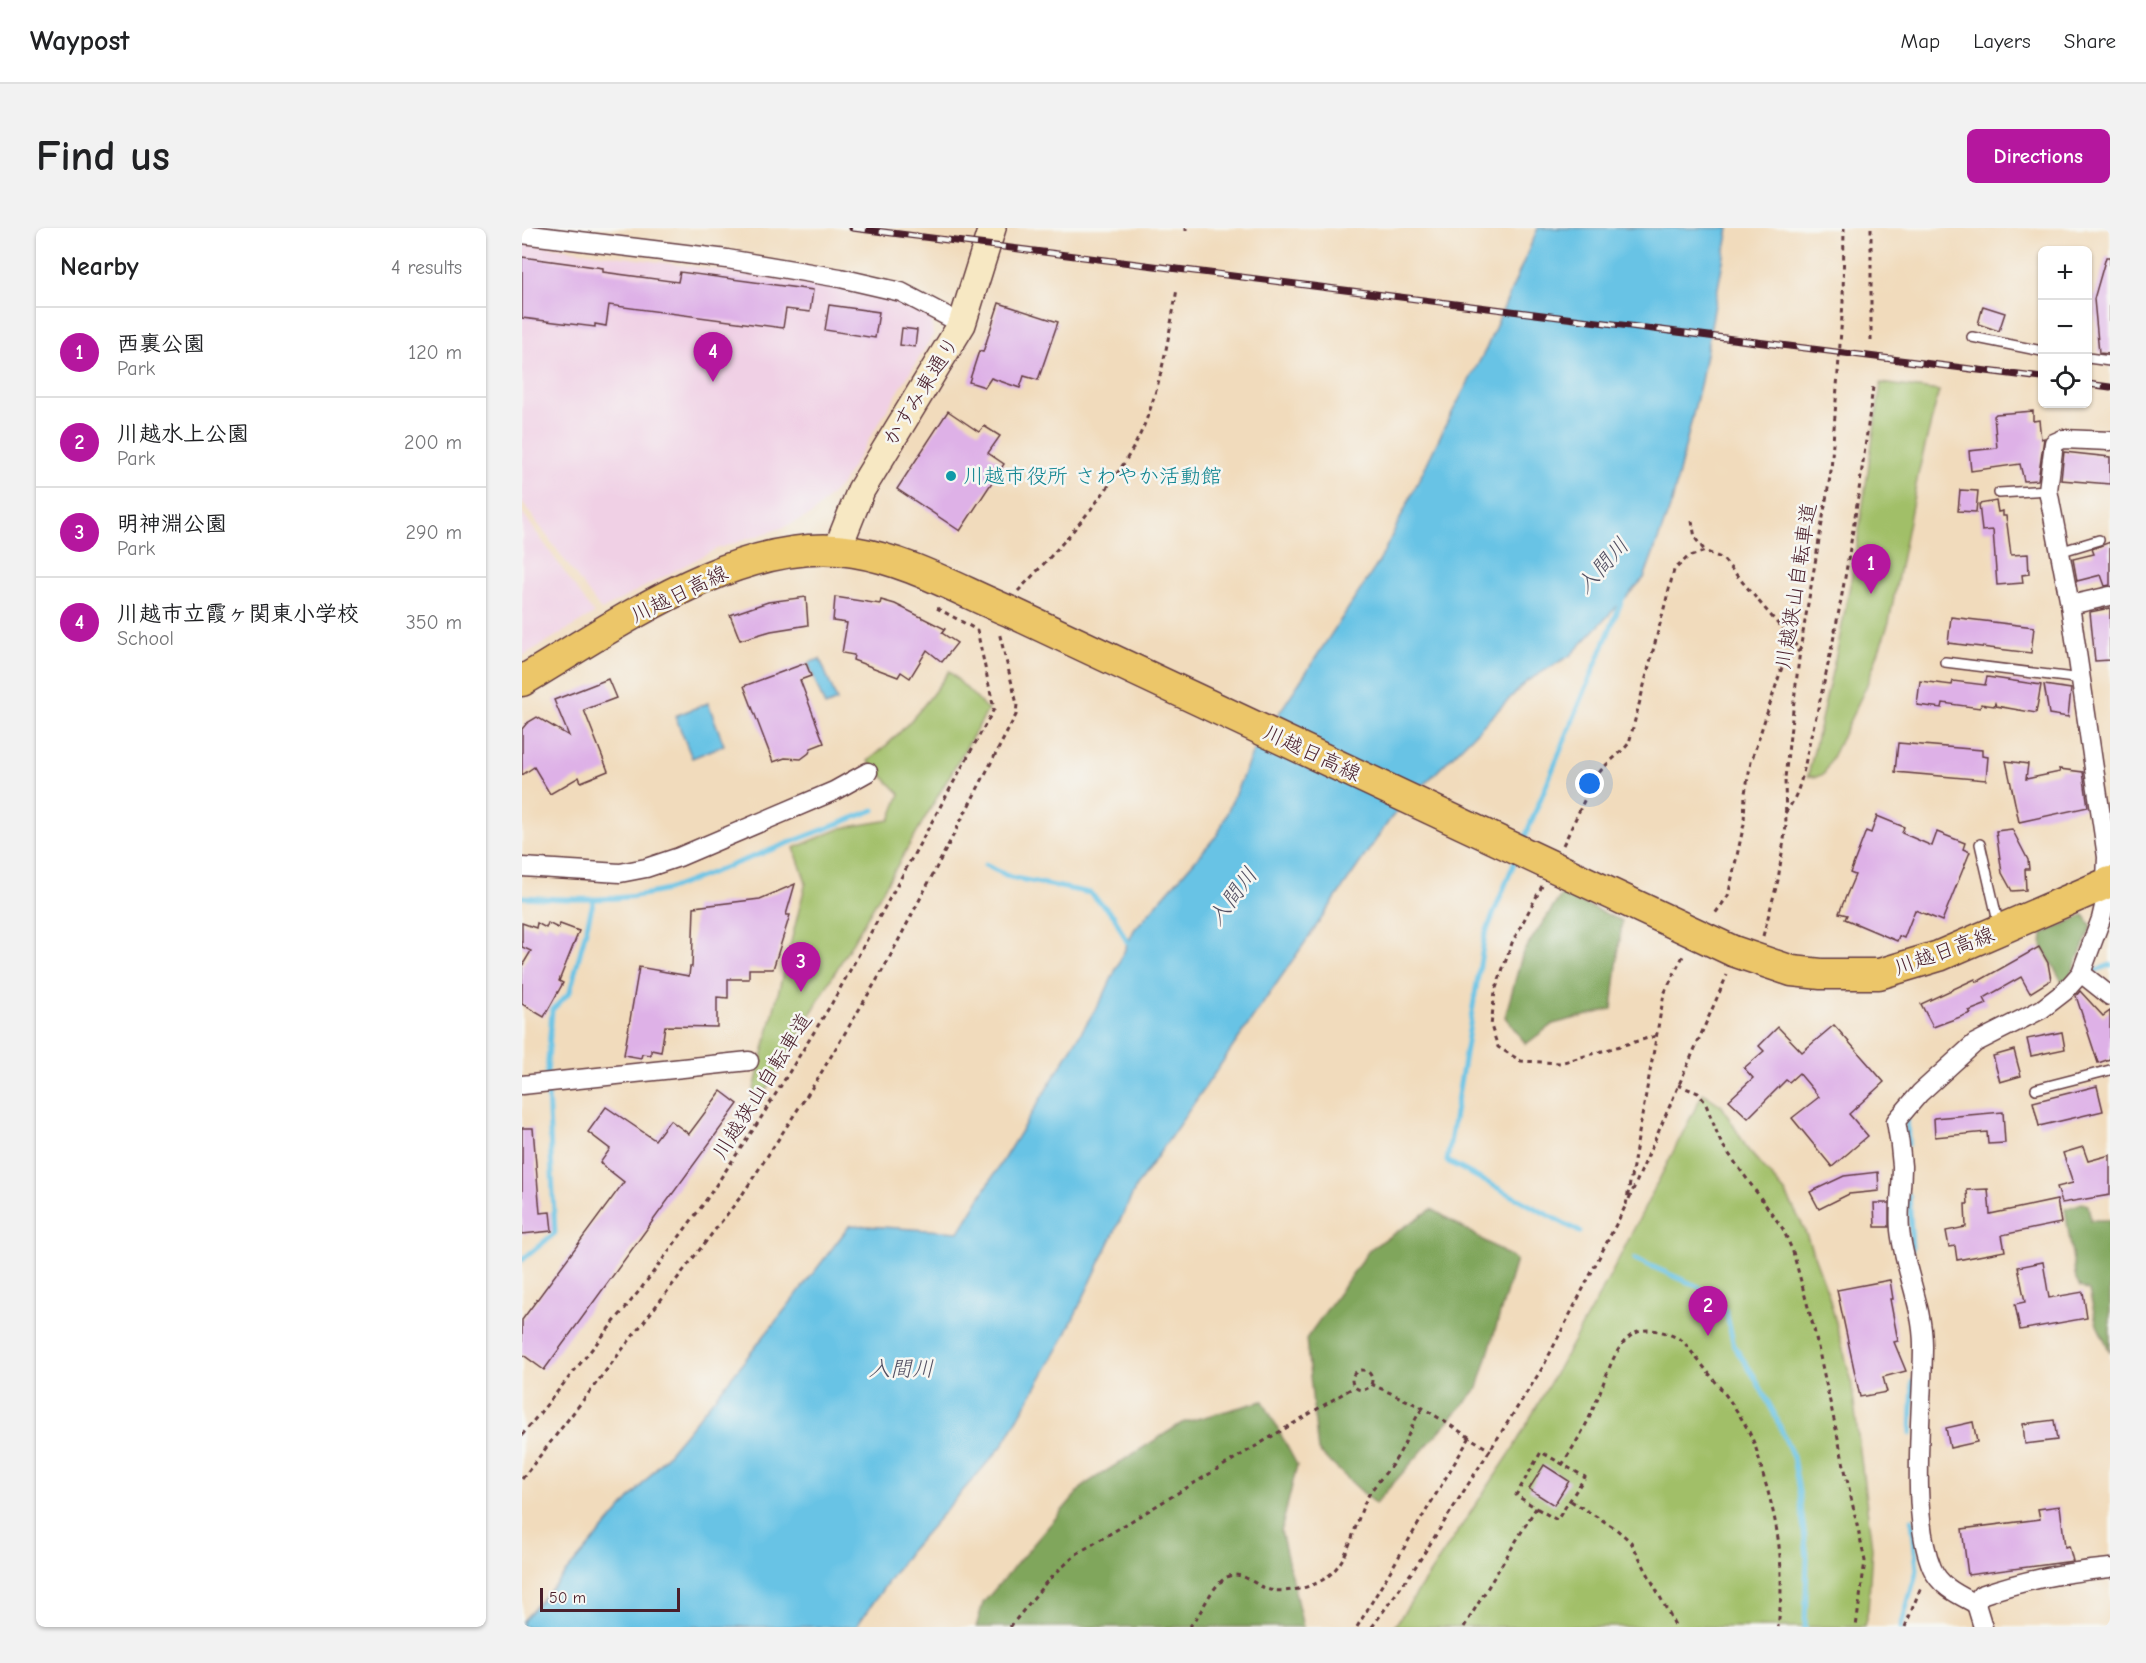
<!DOCTYPE html>
<html lang="en">
<head>
<meta charset="utf-8">
<style>
	:root { --surface:#fff; --page:#f2f2f2; --text:#202124; --muted:#757577; --line:#e0e0e0; --accent:#b5179e }
	body { margin:0; font-family:"Comic Neue","Klee One",sans-serif; background:var(--page); color:var(--text) }
	.controls { position:absolute; right:18px; top:18px; display:grid; overflow:hidden; border-radius:9px; box-shadow:0 2px 4px #0004 }
	.controls button { width:54px; height:54px; display:grid; place-items:center; padding:0; border:0; border-bottom:2px solid var(--line); background:var(--surface); color:var(--text); font:30px sans-serif }
	.scale { position:absolute; left:18px; bottom:15px; width:140px; box-sizing:border-box; padding-left:6px; border:3px solid #4a1f2b; border-top:0; font-size:16px; line-height:21px; white-space:nowrap; color:#4a1f2b; -webkit-text-stroke:4px #f6f6f2; paint-order:stroke }
	.you { position:absolute; left:1068px; top:556px; width:21px; height:21px; margin:-15px; border:4px solid #fff; border-radius:50%; background:#1a73e8; box-shadow:0 0 0 9px #1a73e833 }
	.badge { display:grid; place-items:center; width:39px; height:39px; border-radius:50%; background:var(--accent); color:#fff; font-size:20px; font-weight:700 }
	.pin { position:absolute; translate:-50% -50px; filter:drop-shadow(0 2px 3px #0008) }
	.pin::after { content:''; position:absolute; top:32px; width:21px; height:18px; background:inherit; clip-path:polygon(0 0,100% 0,50% 100%) }
	.list { margin:0; padding:0; list-style:none }
	h2 { display:flex; justify-content:space-between; align-items:center; height:78px; margin:0; padding:0 24px; font-size:26px }
	h2 small { font-size:20px; font-weight:400; color:var(--muted) }
	.list li { display:grid; grid-template-columns:39px 1fr auto; gap:18px; align-items:center; box-sizing:border-box; height:90px; padding:0 24px; border-top:2px solid var(--line) }
	.list b { display:block; font-size:22px; white-space:nowrap }
	.list p { margin:0; font-size:20px; white-space:nowrap; color:var(--muted) }
	.list em { font-size:20px; font-style:normal; color:var(--muted) }
	.icon { flex:none; width:33px; height:33px; fill:none; stroke:currentColor; stroke-width:2; stroke-linecap:round; stroke-linejoin:round }
	.map { position:relative; flex:none; width:1588px; height:1399px; overflow:hidden; border-radius:9px }
	header { display:flex; align-items:center; gap:36px; box-sizing:border-box; height:84px; padding:0 30px; background:var(--surface); border-bottom:2px solid var(--line) }
	header strong { font-size:28px }
	nav { display:flex; gap:33px; margin-inline-start:auto; font-size:21px }
	.intro { display:flex; align-items:center; justify-content:space-between; box-sizing:border-box; height:144px; padding:0 36px }
	h1 { margin:0; font-size:42px }
	.button { padding:15px 27px; border-radius:9px; background:var(--accent); color:#fff; font-size:21px; font-weight:700 }
	main { display:flex; gap:36px; padding:0 36px }
	aside { flex:1; background:var(--surface); border-radius:9px; box-shadow:0 2px 4px #0004 }
	.map>svg:first-child { display:block }
	.built { fill:#f0d0e5 }
	.green { fill:#a1bf67; stroke:#766f49; stroke-width:1.5 }
	.forest { fill:#80a65c; stroke:#656244; stroke-width:1.5 }
	.water { fill:#67c3e5; stroke:#587188; stroke-width:1.5 }
	.lines { fill:none; stroke-linecap:round; stroke-linejoin:round }
	.stream { stroke:#67c3e5; stroke-width:5 }
	.building { fill:#deb1e7 }
	.lane-casing { stroke:#633b41; stroke-width:12 }
	.street-casing { stroke:#633b41; stroke-width:21 }
	.secondary-casing { stroke:#633b41; stroke-width:30 }
	.primary-casing { stroke:#633b41; stroke-width:33 }
	.path { stroke:#633b41; stroke-width:3; stroke-dasharray:4.5 4.5; stroke-linecap:butt }
	.lane { stroke:#fff; stroke-width:9 }
	.street { stroke:#fff; stroke-width:18 }
	.secondary { stroke:#f7e8c3; stroke-width:27 }
	.primary { stroke:#ecc669; stroke-width:30 }
	.rail-casing { stroke:#4a1f2b; stroke-width:7 }
	.rail { stroke:#f6f6f2; stroke-width:4.5; stroke-dasharray:14; stroke-linecap:butt }
	.primary-bridge-casing { stroke:#633b41; stroke-width:33; stroke-linecap:butt }
	.primary-bridge { stroke:#ecc669; stroke-width:30 }
	.culture-dot { fill:#0f9aa8; stroke:#f6f6f2; stroke-width:2 }
	.labels { text-anchor:middle; stroke-width:5; stroke-linejoin:round; paint-order:stroke }
	.street-label { font-size:21px; fill:#4a1f2b; stroke:#f6f6f2 }
	.culture-label { font-size:21px; fill:#0d838f; stroke:#f6f6f2; text-anchor:start }
	.water-label { font-size:22px; font-style:italic; fill:#535063; stroke:#f6f6f2 }
</style>
</head>
<body>
<header>
<strong>Waypost</strong>
<nav><a>Map</a><a>Layers</a><a>Share</a></nav>
</header>
<div class="intro"><h1>Find us</h1><a class="button">Directions</a></div>
<main>
<aside>
<h2>Nearby<small>4 results</small></h2>
<ul class="list">
<li><span class="badge">1</span><div><b>西裏公園</b><p>Park</p></div><em>120 m</em></li>
<li><span class="badge">2</span><div><b>川越水上公園</b><p>Park</p></div><em>200 m</em></li>
<li><span class="badge">3</span><div><b>明神淵公園</b><p>Park</p></div><em>290 m</em></li>
<li><span class="badge">4</span><div><b>川越市立霞ヶ関東小学校</b><p>School</p></div><em>350 m</em></li>
</ul>
</aside>
<div class="map">
<svg width="1588" height="1399" viewBox="0 0 1588 1399">
	<rect width="100%" height="100%" fill="#f6f6f2"/>
	<filter id="ink" filterUnits="userSpaceOnUse"><feTurbulence type="fractalNoise" baseFrequency=".0167" numOctaves="2"/><feDisplacementMap in="SourceGraphic" scale="12" xChannelSelector="R" yChannelSelector="G"/><feConvolveMatrix kernelMatrix="1 2 1 2 8 2 1 2 1" color-interpolation-filters="sRGB"/></filter>
	<filter id="wash" filterUnits="userSpaceOnUse"><feTurbulence type="fractalNoise" baseFrequency=".008" numOctaves="4" result="noise"/><feDisplacementMap in="SourceGraphic" scale="24" xChannelSelector="R" yChannelSelector="G"/><feGaussianBlur stdDeviation="1.35" result="paint"/><feColorMatrix in="noise" values="0 0 0 0 0 0 0 0 0 0 0 0 0 0 0 0 0 1.4 0 .05"/><feComposite in="paint" operator="in"/></filter>
	<g filter="url(#wash)">
		<rect width="100%" height="100%" fill="#f1dbbc"/>
		<g class="built">
			<path d="M0,15l297,41 87,18 25,15 2,18 -92,150 -30,30 -32,14 -63,20 -115,61 -79,-108z"/>
			<path d="M0,284l72,102 -72,42z"/>
		</g>
		<g class="green">
			<path d="M1359,155l58,8 -20,79 -30,152 -23,65 -42,87 -8,3 -8,-1 30,-130 16,-81z"/>
			<path d="M427,443l39,39 -231,396 -6,-5 55,-219 -12,-34 48,-20 48,-8 10,-26 -32,-33c32,-25 58,-56 81,-90z"/>
			<path d="M1181,865l19,13 26,44 37,42 18,34 25,67 23,86 21,169 -4,63 -4,16h-470l117,-175 99,-176z"/>
		</g>
		<g class="forest">
			<path d="M1040,666l60,27 -10,88 -59,15 -27,20 -21,-27 18,-65z"/>
			<path d="M1562,687l8,11 -20,46 -8,13 -22,-39 1,-12z"/>
			<path d="M1560,975l6,2 3,15h19v132l-13,-27 -8,-34 -9,-4 -4,-7 -11,-71z"/>
			<path d="M910,981l84,51 -38,128 -103,116 -57,-53 -12,-112 64,-90z"/>
			<path d="M741,1173l34,64 -16,66 22,96h-327l7,-24 101,-118 98,-62z"/>
		</g>
		<g class="water">
			<path d="M1016,0h191l-28,153 -29,121 -28,76 -73,77 -44,26 -136,137 -255,369 -73,153 -61,106 -93,106 -53,75h-334v-6c116,-127 224,-258 328,-396l109,7 145,-237 30,-65 84,-96 34,-80 127,-192 68,-140 39,-73z"/>
			<path d="M298,431l17,42 -12,5 -17,-43z"/>
			<path d="M186,475l16,42 -32,13 -17,-42z"/>
		</g>
		<g class="lines">
			<g class="stream">
				<path d="M1001,614l101,-247"/>
				<path d="M994,630l-31,77 -38,226 133,71"/>
				<path d="M463,637l25,12 80,16 24,23 13,26 6,2"/>
				<path d="M0,669c49,3 97,5 145,-7l207,-80"/>
				<path d="M1572,743l16,-6"/>
				<path d="M1385,889l1,27"/>
				<path d="M1387,967l3,54"/>
				<path d="M1113,1031l64,28 27,24 8,35 20,30 21,39 18,42 7,40 7,60 -2,70"/>
				<path d="M0,1032l33,-27 -8,-160 5,-63 18,-18 24,-93"/>
				<path d="M1389,1205l2,-51"/>
				<path d="M1379,1399l16,-57 -5,-50"/>
			</g>
		</g>
		<g id="blocks">
			<g class="building">
				<path d="M0,29l81,11v4l75,10 2,-10 133,18 -3,22 -24,-3 -3,19 -174,-23 -3,21 -11,-2v3l-73,-9z"/>
				<path d="M1584,29h4v97l-11,-1 -5,-54z"/>
				<path d="M477,75l59,19 -20,58 -14,-4 -4,12 -29,-10 -6,9 -16,-5 10,-31 4,1z"/>
				<path d="M307,77l50,7 -4,26 -50,-8z"/>
				<path d="M1461,78l22,7 -6,18 -21,-7z"/>
				<path d="M380,100l15,2 -2,17 -15,-2z"/>
				<path d="M426,183l31,21 5,-6 16,10 -12,17 16,11 -44,67 -63,-42z"/>
				<path d="M1511,183v10l6,-1 2,19 3,-1 -6,42 -14,1 -4,-17 -49,7 -2,-20 28,-3 -3,-32 2,-2z"/>
				<path d="M1542,224l46,5v27l-49,-4z"/>
				<path d="M1438,262l18,1 -2,21 -18,-1z"/>
				<path d="M1474,273l2,11 5,-1v5h3l5,39 17,-1 1,20 -7,1 1,8 -26,2 -4,-55 -11,1 -3,-27z"/>
				<path d="M1588,314v43l-5,1 -4,-11 -24,6 -4,-22 21,-5 -2,-5z"/>
				<path d="M284,369l2,28 -37,6 -31,9 -10,-25 38,-13z"/>
				<path d="M313,369l45,7 1,-4 14,4 50,25 -3,4 15,10 -15,19 -15,-12 -17,28 -9,-6 -3,5 -45,-17 1,-5 -12,-2 5,-30 -14,-2z"/>
				<path d="M1588,380v52l-15,1 -5,-49z"/>
				<path d="M1429,389l83,10 -3,26 -83,-10z"/>
				<path d="M284,435l5,13 -11,4 24,63 -13,5 -2,5 -8,6 -16,-1 -12,4 -29,-76z"/>
				<path d="M1465,449l54,8 -5,28 -40,-7 -1,-3 -1,3 -13,-2 -1,4 -37,-5 -1,5 -25,-3 3,-24 32,4 1,-4 32,4z"/>
				<path d="M86,451l8,19 -32,12 24,61 -27,11 -2,-5 -29,17 -16,-27 -12,8v-46l5,-6 10,-6 32,19 -15,-36z"/>
				<path d="M1522,457l27,4 -3,28 -19,-3z"/>
				<path d="M1376,515l84,7v6l6,1 -2,23 -91,-8z"/>
				<path d="M1484,533l22,3 -2,15 34,-7 -1,-3 24,3 5,35 -69,15z"/>
				<path d="M1355,588l27,11 -2,6 30,13 5,-14 28,11 -2,6 7,3 -28,69 -27,-11 -11,28 -5,-2 -2,5 -52,-22 2,-4 -8,-2 16,-38 -5,-2 16,-42 5,2z"/>
				<path d="M1490,601l16,31 1,9h-4l1,21 -14,1 -10,-18 -6,-42z"/>
				<path d="M273,656l-9,31h4l-17,54h-24v10h-21v19l-11,-1v30l-52,-1 -4,26 -10,-2v5l-9,-1 -1,4 -17,-3 15,-88 50,9 1,-9h2l2,-60 66,-8z"/>
				<path d="M0,695l14,5 1,-5 9,5 2,-5 10,5 2,-4 19,7 -20,50 4,2 -19,34 -22,-13v-38l9,-15 -9,-4z"/>
				<path d="M1517,719l9,16 3,17 -21,13 -9,-16 -37,21 3,6 -18,7 2,2 -38,14 -12,-23 54,-25 2,3z"/>
				<path d="M1558,763l23,25 7,-5v48l-12,4 -22,-67z"/>
				<path d="M1312,797l50,57 -35,32 19,22 -36,31 -40,-49 27,-21 -20,-24 -10,9 -3,-2 -38,38 -19,-18 24,-22 -9,-10 20,-17 -5,-5 19,-19 24,25z"/>
				<path d="M1540,804l3,17 -34,7 -4,-17z"/>
				<path d="M1492,822l7,26 -21,6 -7,-26z"/>
				<path d="M1575,858l6,25 -64,15 -6,-24z"/>
				<path d="M199,863l17,13 -194,266 -22,-16v-34l102,-138 -24,-19 10,-14 -22,-17 18,-25 49,33 15,-20 19,14z"/>
				<path d="M1481,884l2,31 -17,1 -1,-12 -52,5 -1,-19z"/>
				<path d="M0,900h11l7,85 10,-1 2,19 -30,3z"/>
				<path d="M1561,919l5,14 22,-6v40l-48,8 -5,-16 16,-4 -10,-30z"/>
				<path d="M1356,944l1,19 -30,3 -30,15 -9,-17 34,-16z"/>
				<path d="M1466,961l2,25 67,-14 4,23 -59,12 3,16 -48,9 -2,-14 -6,1 -3,-16 20,-4 -1,-23h3l-1,-14z"/>
				<path d="M1352,975h15v24h-14z"/>
				<path d="M1521,1034l6,36 34,-6 4,26 -67,12 -5,-26 10,-2 -7,-35z"/>
				<path d="M1368,1052l3,19h-3l8,42 -4,1 12,29 -23,6 4,15 -27,5 -23,-107z"/>
				<path d="M1532,1192l3,20 -32,4 -2,-20z"/>
				<path d="M1451,1194l4,20 -27,6 -4,-20z"/>
				<path d="M1022,1237l25,16 -15,24 -25,-16z"/>
				<path d="M1538,1278l5,41 4,-1 4,15 -105,14 -6,-46 78,-10 -2,-10z"/>
			</g>
		</g>
	</g>
	<g filter="url(#ink)">
		<use href="#blocks" fill-opacity="0" stroke="#633b41" stroke-width="1.5"/>
		<g class="lines">
			<g class="lane-casing">
				<g id="lane">
					<path d="M1450,109l70,14"/>
					<path d="M1566,130l22,3"/>
					<path d="M1477,265l49,-3"/>
					<path d="M1537,324l40,-12"/>
					<path d="M1423,434l137,17"/>
					<path d="M1458,616l19,82"/>
					<path d="M1514,861l74,-19"/>
				</g>
			</g>
			<g class="street-casing">
				<g id="street">
					<path d="M0,6l205,25 113,19 61,14 61,32"/>
					<path d="M1588,368l-40,9 37,252 -2,45 -4,17 -20,54 -17,19 -22,17 -67,34 -55,50 -24,28c3,15 5,30 6,45 0,21 -4,43 -2,64 4,39 23,76 23,116 0,60 -14,168 9,222 8,19 27,27 44,36l5,-9c43,-15 84,-23 129,-27"/>
					<path d="M1548,377l-22,-115 6,-47 9,-4 47,2"/>
					<path d="M0,639l98,6 26,-5 33,-11 155,-66 34,-19"/>
					<path d="M1559,745l29,23"/>
					<path d="M0,857l227,-24"/>
					<path d="M1454,1376l7,23"/>
				</g>
			</g>
			<g class="secondary-casing">
				<path id="secondary" d="M315,322l24,-60 101,-166 30,-96"/>
			</g>
			<g class="primary-casing">
				<g id="primary">
					<path d="M0,453c92,-54 220,-148 332,-129 56,9 106,39 157,60"/>
					<path d="M1211,723l59,20 29,3h58l60,-18 171,-74"/>
				</g>
			</g>
			<g class="path">
				<path d="M1349,0v112"/>
				<path d="M664,3v-3"/>
				<path d="M1170,293l3,17 10,13"/>
				<path d="M496,363c41,-42 106,-114 127,-168 17,-43 24,-88 32,-134"/>
				<path d="M1263,585c17,-20 20,-52 26,-77 30,-115 47,-232 62,-349"/>
				<path d="M1041,617c12,-23 22,-50 36,-72 9,-12 21,-18 30,-30l45,-173 14,-13 17,-6 18,8 77,91 -16,11 -33,101 -6,31 -1,31 -16,72 -14,19"/>
				<path d="M1020,658l-30,57 -17,48 -4,35 7,21 23,14 39,2 99,-28"/>
				<path d="M1241,708l15,-56 8,-54 -1,-48 15,-128 31,-179 12,-169 1,-74"/>
				<path d="M1156,857l20,8 7,9 16,41 62,86 10,23 21,77 51,232 -9,66"/>
				<path d="M1107,971l98,-224"/>
				<path d="M1104,977l38,-211 20,-40"/>
				<circle cx="840" cy="1152" r="10"/>
				<path d="M849,1156l52,24 68,43"/>
				<path d="M0,1207l118,-145 62,-84 57,-85 73,-118 162,-294 -17,-79 -42,-23"/>
				<path d="M1040,1237c11,-18 23,-36 31,-56 20,-44 26,-104 90,-68 23,30 51,60 67,93 7,14 10,29 14,44 16,52 21,95 14,149"/>
				<path d="M0,1251l220,-284 73,-112 69,-115 132,-253 1,-11 -18,-72"/>
				<path d="M1049,1273l44,27 16,14 45,85"/>
				<path d="M488,1399l38,-47 30,-27 276,-166"/>
				<path d="M667,1399c14,-14 19,-36 35,-48 15,-12 31,7 46,11 17,3 42,-2 57,-13 23,-17 27,-52 39,-77 8,-17 25,-30 34,-48 9,-15 12,-31 23,-44"/>
				<path d="M835,1399l113,-190"/>
				<path d="M850,1399l44,-61 127,-199 83,-162"/>
				<path d="M942,1399l72,-119 -20,-13 25,-43 44,25 -28,43 -21,-12"/>
				<path d="M1383,1399l16,-40"/>
			</g>
			<use href="#lane" class="lane"/>
			<use href="#street" class="street"/>
			<use href="#secondary" class="secondary"/>
			<use href="#primary" class="primary"/>
			<g class="rail-casing">
				<g id="rail">
					<path d="M330,0l1190,150"/>
					<path d="M1566,156l22,3"/>
				</g>
			</g>
			<use href="#rail" class="rail"/>
			<g class="primary-bridge-casing">
				<path id="primary-bridge" d="M489,384l722,339"/>
			</g>
			<use href="#primary-bridge" class="primary-bridge"/>
		</g>
	</g>
	<circle class="culture-dot" cx="429" cy="248" r="6"/>
	<g class="labels">
		<g class="street-label">
			<text transform="translate(399 163) rotate(-58)" y="7">かすみ東通り</text>
			<text transform="translate(1274 358) rotate(-81)" y="7">川越狭山自転車道</text>
			<text transform="translate(157 366) rotate(-26)" y="7">川越日高線</text>
			<text transform="translate(790 525) rotate(25)" y="7">川越日高線</text>
			<text transform="translate(1422 723) rotate(-20)" y="7">川越日高線</text>
			<text transform="translate(240 858) rotate(-58)" y="7">川越狭山自転車道</text>
		</g>
		<g class="culture-label">
			<text x="441" y="255">川越市役所 さわやか活動館</text>
		</g>
		<g class="water-label">
			<text transform="translate(1080 337) rotate(-48)" y="8">入間川</text>
			<text transform="translate(710 668) rotate(-53)" y="8">入間川</text>
			<text x="379" y="1148">入間川</text>
		</g>
	</g>
</svg>
<div class="controls">
<button>+</button>
<button>−</button>
<button><svg class="icon" aria-label="locate" viewBox="0 0 24 24"><circle cx="12" cy="12" r="6"/><path d="M12 2v4M12 18v4M2 12h4M18 12h4"/></svg></button>
</div>
<div class="scale">50 m</div>
<div class="you"></div>
<div class="pin badge" style="left:1349px;top:366px">1</div>
<div class="pin badge" style="left:1186px;top:1108px">2</div>
<div class="pin badge" style="left:279px;top:764px">3</div>
<div class="pin badge" style="left:191px;top:154px">4</div>
</div>
</main>
</body>
</html>
